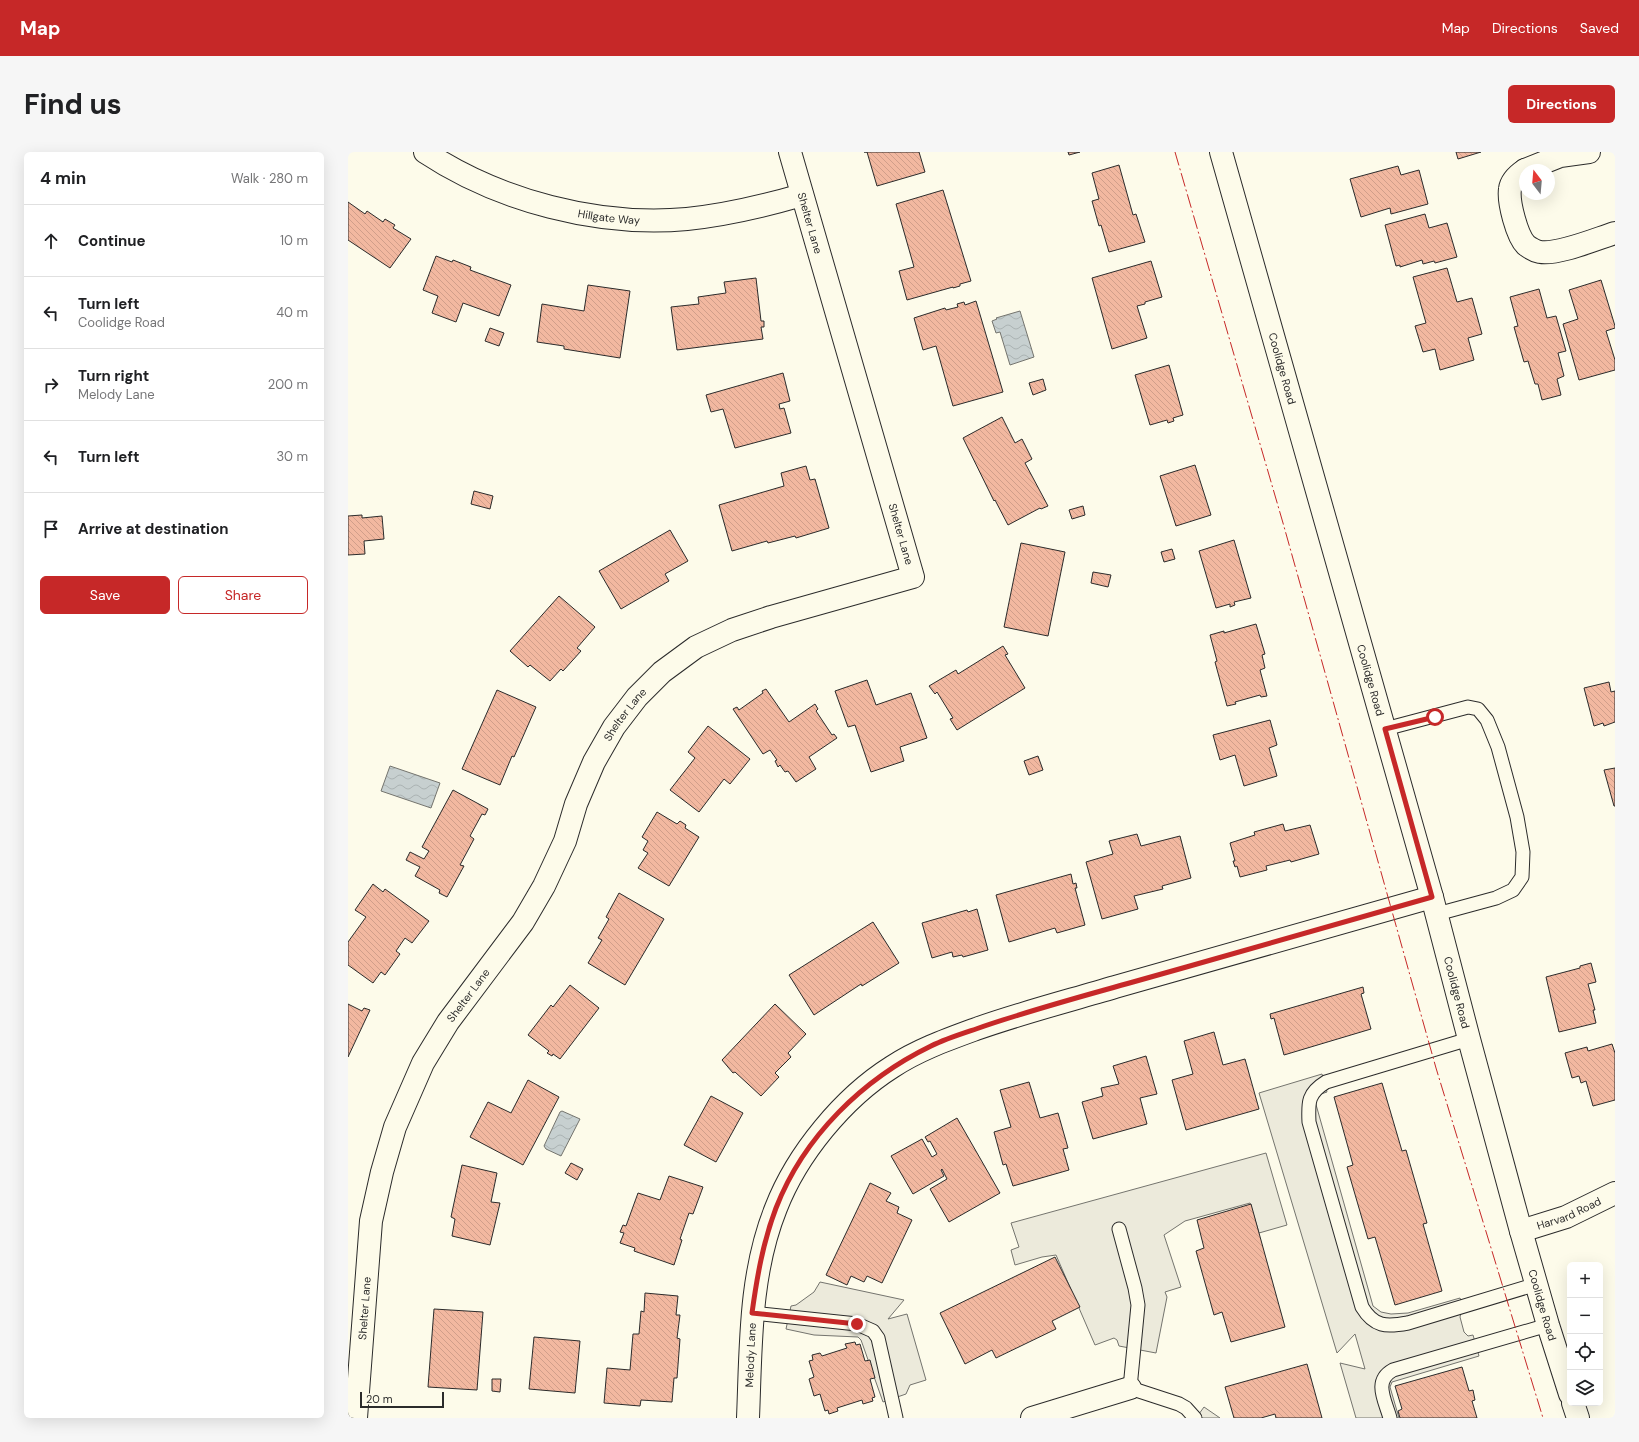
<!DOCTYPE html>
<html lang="en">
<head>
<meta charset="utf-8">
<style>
	:root { --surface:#fff; --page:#f6f6f6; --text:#202124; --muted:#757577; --line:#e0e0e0; --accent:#c62828 }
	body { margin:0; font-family:"DM Sans",sans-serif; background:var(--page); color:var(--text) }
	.controls { position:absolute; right:12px; bottom:12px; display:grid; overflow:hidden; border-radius:6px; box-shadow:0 4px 16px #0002 }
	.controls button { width:36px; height:36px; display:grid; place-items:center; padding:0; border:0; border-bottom:1px solid var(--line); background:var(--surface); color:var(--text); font:20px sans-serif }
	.compass { position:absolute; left:1171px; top:12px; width:36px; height:36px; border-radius:50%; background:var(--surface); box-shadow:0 4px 16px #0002; rotate:344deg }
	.scale { position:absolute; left:12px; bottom:10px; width:84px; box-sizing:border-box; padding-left:4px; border:2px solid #2b2b2b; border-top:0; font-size:11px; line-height:14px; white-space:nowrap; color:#2b2b2b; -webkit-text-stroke:3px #fdfbea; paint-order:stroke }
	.stop { position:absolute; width:12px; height:12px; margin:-9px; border:3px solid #c62828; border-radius:50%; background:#fff }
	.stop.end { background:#c62828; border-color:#fff; box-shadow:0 1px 4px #0008 }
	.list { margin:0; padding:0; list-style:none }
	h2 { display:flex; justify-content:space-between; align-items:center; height:52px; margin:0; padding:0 16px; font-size:17px }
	h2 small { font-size:13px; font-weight:400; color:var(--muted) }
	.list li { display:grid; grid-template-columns:26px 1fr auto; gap:12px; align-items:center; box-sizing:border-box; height:72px; padding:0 16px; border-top:1px solid var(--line) }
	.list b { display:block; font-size:15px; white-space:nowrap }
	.list p { margin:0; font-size:13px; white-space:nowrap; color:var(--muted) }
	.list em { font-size:13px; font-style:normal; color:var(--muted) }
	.actions { display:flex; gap:8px; padding:12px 16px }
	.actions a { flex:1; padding:9px 0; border:1px solid var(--accent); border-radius:6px; text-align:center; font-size:14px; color:var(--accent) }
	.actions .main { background:var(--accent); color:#fff }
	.icon { flex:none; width:22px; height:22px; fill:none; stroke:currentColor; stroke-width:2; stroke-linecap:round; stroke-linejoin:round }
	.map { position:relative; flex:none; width:1267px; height:1266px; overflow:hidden; border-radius:6px }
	header { display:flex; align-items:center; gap:24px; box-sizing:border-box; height:56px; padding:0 20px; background:var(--accent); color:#fff }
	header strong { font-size:19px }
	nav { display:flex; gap:22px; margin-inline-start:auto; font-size:14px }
	.intro { display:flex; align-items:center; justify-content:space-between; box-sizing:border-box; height:96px; padding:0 24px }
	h1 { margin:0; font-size:28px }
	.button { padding:10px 18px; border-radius:6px; background:var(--accent); color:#fff; font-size:14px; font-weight:700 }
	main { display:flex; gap:24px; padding:0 24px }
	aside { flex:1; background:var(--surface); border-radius:6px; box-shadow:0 4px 16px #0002 }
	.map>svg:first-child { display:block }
	.parking { fill:#eceadb; stroke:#74746e }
	.water { fill:url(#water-waves); stroke:#74746e }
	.building { fill:url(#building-back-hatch); stroke:#2b2b2b }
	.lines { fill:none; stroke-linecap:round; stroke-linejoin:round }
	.lane-casing { stroke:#2b2b2b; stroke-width:15 }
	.street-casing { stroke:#2b2b2b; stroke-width:24 }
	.secondary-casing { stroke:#2b2b2b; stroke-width:24 }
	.lane { stroke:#fdfbea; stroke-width:13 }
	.street { stroke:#fdfbea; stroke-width:22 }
	.secondary { stroke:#fdfbea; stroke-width:22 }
	.power { stroke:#c62828; stroke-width:1; stroke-dasharray:14 3 2 3; stroke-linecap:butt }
	.route { stroke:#c62828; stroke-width:5 }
	.labels { text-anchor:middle; stroke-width:3; stroke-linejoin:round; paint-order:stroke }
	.street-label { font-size:11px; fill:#2b2b2b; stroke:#fdfbea }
</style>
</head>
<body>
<header>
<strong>Map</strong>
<nav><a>Map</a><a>Directions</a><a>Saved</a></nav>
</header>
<div class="intro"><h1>Find us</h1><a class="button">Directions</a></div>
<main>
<aside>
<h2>4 min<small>Walk · 280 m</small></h2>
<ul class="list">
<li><svg class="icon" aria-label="ahead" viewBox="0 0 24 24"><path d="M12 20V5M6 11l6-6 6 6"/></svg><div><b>Continue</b></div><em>10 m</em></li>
<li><svg class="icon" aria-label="left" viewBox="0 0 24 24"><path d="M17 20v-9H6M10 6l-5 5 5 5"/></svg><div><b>Turn left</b><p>Coolidge Road</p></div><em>40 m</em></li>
<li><svg class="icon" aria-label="right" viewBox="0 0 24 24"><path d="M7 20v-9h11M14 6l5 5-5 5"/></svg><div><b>Turn right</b><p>Melody Lane</p></div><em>200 m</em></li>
<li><svg class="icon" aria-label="left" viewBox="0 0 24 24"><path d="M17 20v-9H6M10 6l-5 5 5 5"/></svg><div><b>Turn left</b></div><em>30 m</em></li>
<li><svg class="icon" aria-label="arrive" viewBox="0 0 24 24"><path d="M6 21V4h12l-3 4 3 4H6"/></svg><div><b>Arrive at destination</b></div></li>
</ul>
<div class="actions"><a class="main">Save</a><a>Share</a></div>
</aside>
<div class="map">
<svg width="1267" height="1266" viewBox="0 0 1267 1266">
	<defs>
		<pattern id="water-waves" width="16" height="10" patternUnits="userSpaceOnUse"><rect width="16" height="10" fill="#c7d0d0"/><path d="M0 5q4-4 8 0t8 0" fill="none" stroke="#abb3b3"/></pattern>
		<pattern id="building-back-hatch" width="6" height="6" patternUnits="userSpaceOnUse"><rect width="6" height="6" fill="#f2b8a0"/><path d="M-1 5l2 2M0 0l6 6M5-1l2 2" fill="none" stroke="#d09e8a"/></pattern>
	</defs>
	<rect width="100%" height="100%" fill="#fdfbea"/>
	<g class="parking">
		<path d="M974,922l5,18 -9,3 -3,6 58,205 8,6 10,2 17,-1 52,-15 5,14 -4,1 -1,4 4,15 4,4 5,-1 6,21 -87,26 -2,5 9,31h-43l-16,-55 25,6 -10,-35 -18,19 -78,-260z"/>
		<path d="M918,1001l21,72 -28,8 -9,-30 -65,18 -21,14 17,52 -16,5 2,5 -11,56 -37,-7 -2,-6 -3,-2 -19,7 -39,-90 -14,2 -27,8 -4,-15 8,-3 -8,-24z"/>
		<path d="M472,1130l84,18 -16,19 19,-5 19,66 -16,5 -4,9 -23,8 -22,-62 -3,-3 -44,-2 -28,-6 5,-23 5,-1 18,-13z"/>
		<path d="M856,1255l16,11h-24z"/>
	</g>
	<g class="water">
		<path d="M672,159l14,46 -24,8 -10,-33 -4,1 -4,-12 5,-2 -1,-1z"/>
		<path d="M42,614l50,17 -9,25 -50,-17z"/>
		<path d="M214,959l18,8 -19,37 -15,-7 -2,-3 16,-34z"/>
	</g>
	<g class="building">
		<path d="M516,0h55l6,20 -48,14 -10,-34z"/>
		<path d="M720,0h12l-11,3z"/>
		<path d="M1108,0h25l-23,7z"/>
		<path d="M771,13l14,50 3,-1 9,28 -36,10 -8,-27 -2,1 -7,-25 7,-2 -7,-26z"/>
		<path d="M1050,14l3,9 18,-5 9,34 -37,10 -1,-6 -29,9 -11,-38z"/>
		<path d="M595,38l28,91 -11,3v2l-7,2v-1l-46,13 -8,-29 15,-4 -18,-63z"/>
		<path d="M0,50l17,12 2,-3 16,11 2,-3 10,6 -2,3 18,11 -21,29 -42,-28z"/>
		<path d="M1077,62l4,14 18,-5 10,34 -22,6 -1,-2 -11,3 -1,-4 -22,7v-2l-4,1 -11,-41z"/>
		<path d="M88,104l16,6 1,-2 18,7 -1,3 41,15 -12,31 -36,-13 -7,19 -24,-9 6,-17 -15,-6z"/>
		<path d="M803,109l11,36 -17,5v2l-8,2 10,32 -35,11 -20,-71z"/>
		<path d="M1099,116l10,34 15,-4 10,36 -14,4 6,22 -34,10 -5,-21 -12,3 -8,-26 11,-3 -13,-46z"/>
		<path d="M408,126l5,43h3v6h-3l2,12 -86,11 -6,-43 28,-3 -1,-7 28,-4 -2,-11z"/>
		<path d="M1253,128l14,46v2l-9,3 9,29v10l-36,10 -16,-56 15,-5 -9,-29z"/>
		<path d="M240,133l42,6 -10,67 -56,-9v-3l-27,-4 5,-38 42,7z"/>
		<path d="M1191,137l8,29 9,-2 10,35 -8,2 6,23 -7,3 4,16 -19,5 -4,-16h-3l-7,-23 -4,1 -10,-35 4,-1 -8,-29z"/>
		<path d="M628,149l27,91 -50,14 -17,-60 -13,4 -9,-32 31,-10 1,2 12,-3 -1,-3 7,-2 1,3z"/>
		<path d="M142,176l14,5 -5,13 -14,-5z"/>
		<path d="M821,213l14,50 -10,3 1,3 -6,2 -1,-3 -17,5 -15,-50z"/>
		<path d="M435,221l7,28 -11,3 1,5 4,-1 7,25 -56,15 -12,-39 -12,3 -5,-17z"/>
		<path d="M695,227l3,11 -13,5 -4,-12z"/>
		<path d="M654,265l13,26 7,-4 10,20 -7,4 23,43 -7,3 -1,-1 -32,17 -13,-25 -1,1 -31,-63z"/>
		<path d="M847,313l16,50 -35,11 -16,-50z"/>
		<path d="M458,314l4,14 5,-1 14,49 -33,10 -1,-2 -27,7 -1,-2 -35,10 -13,-46 65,-19 -3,-13z"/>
		<path d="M126,339l19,5 -3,13 -19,-5z"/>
		<path d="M735,354l2,9 -13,4 -3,-9z"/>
		<path d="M14,363v3l20,-2 2,23 -20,2 1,13 -17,1v-39z"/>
		<path d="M322,378l18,31 -23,13 4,7 -48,28 -22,-38z"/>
		<path d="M886,388l17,58 -17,4 1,3 -5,2v-3l-14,4 -17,-57z"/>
		<path d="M673,391l44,9 -17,84 -44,-9z"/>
		<path d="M824,397l3,10 -11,3 -3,-10z"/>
		<path d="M745,420l18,3 -3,12 -17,-4z"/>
		<path d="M211,444l36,31 -18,21 4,3 -18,20 -2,-2 -11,12 -20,-16 -2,2 -18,-16z"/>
		<path d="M908,472l9,30 -3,1 3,13 -5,2 7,26 -6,1 -1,-2 -25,7 1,2 -9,2 -12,-44 2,-1 -7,-26 14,-4v2z"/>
		<path d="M655,494l5,8 -3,1 20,33 -68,42 -7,-11 3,-1 -16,-26 -2,2 -6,-8 27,-16 2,4z"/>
		<path d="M519,528l9,25 35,-12 16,45 -27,9 4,14 -33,11 -16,-47 -7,2 -13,-36z"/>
		<path d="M1261,530l2,10 4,-1v31l-11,4 -1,-3 -9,3 -10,-38z"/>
		<path d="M418,537l23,33 26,-18 3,5 -2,2 16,24 2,-1 3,4 -28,19 7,12 -20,13 -8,-11 -3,1 -5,-7 -2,2 -3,-6 2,-1 -7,-10 -7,4 -30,-45 4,-2 2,3 24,-17 -1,-2z"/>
		<path d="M149,538l39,17 -22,50 -2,-1 -12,29 -38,-16z"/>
		<path d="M922,568l7,25 -8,3 8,28 -33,10 -9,-31 -15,5 -7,-25z"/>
		<path d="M360,574l42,33 -20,25 -6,-5 -25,33 -29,-22 25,-32 -7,-6z"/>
		<path d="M690,604l5,14 -14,5 -5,-14z"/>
		<path d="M1267,616v38h-1l-10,-36z"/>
		<path d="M105,638l35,19 -3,6 -3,-1 -12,22 4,3 -14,26 4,1 -17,31 -8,-4 1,-3 -25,-14 5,-9 -14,-7 4,-8 14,7 5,-8 -7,-4z"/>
		<path d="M309,660l20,12 3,-3 6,4 -1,3 14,9 -30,49 -31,-18 10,-15 -5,-3 5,-9 -6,-4z"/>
		<path d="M935,672l2,7 25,-6 9,29 -28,8 -1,-2 -24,6 1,4 -27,7 -3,-11 -2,1 -2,-6h2l-5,-18 25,-8 -1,-3z"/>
		<path d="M789,682l4,12 39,-10 11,42 -29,8 1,3 -29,7 4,13 -36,10 -16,-57 27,-8 -4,-13z"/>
		<path d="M723,722l2,10 3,-1 1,5h-2l10,37 -28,8 -2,-5 -46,14 -13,-47z"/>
		<path d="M25,732l10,8 2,-3 44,32 -17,22 -7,-5 -9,13 4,3 -15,21 -4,-3 -8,11 -25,-18v-23l18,-25 -11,-7z"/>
		<path d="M271,741l45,26 -39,66 -37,-22 14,-23 -4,-2 11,-19 -3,-2z"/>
		<path d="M629,757l11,41 -25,7 -1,-2 -9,2 -1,-5 -20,6 -10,-35 45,-13 1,2z"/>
		<path d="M525,770l26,41 -37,23 -1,-2 -47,31 -25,-40z"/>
		<path d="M1243,811l5,19 -8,2 7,26h-2l3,13 -37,9 -13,-55 34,-9v-2z"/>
		<path d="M222,833l29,23 -39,51 -7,-5 -1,2 -5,-3 2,-2 -21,-16 23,-30 2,2z"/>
		<path d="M1015,835l1,6 -3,1 10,35 -87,26 -10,-37 -3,1 -1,-5z"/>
		<path d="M0,852l14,7 2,-3 6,2 -22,47z"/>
		<path d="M427,852l31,30 -18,19 3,4 -16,16 4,4 -18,19 -26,-24 -2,1 -11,-13z"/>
		<path d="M866,880l9,33 22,-6 14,50 -73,21 -14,-50 21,-6 -9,-33z"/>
		<path d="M1264,892l3,9v47l-22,6 -7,-25 -5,2 -2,-7 -7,2 -7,-25 22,-6 1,4z"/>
		<path d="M798,904l11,38 -17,4 7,26 -54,15 -11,-37 21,-6 -2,-8 18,-4 -6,-18z"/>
		<path d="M180,928l31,17 -36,68 -53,-28 18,-35 23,11z"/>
		<path d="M681,930l11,36 18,-5 10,35 -5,1 6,21 -56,16 -7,-22 -3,1 -9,-33 17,-5 -11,-37z"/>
		<path d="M1034,931l20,68 4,-1 21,73 -4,1 19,67 -47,14 -20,-68 -7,2 -21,-72 6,-2 -19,-68z"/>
		<path d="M363,944l32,17 -27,49 -32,-17z"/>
		<path d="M609,966l43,75 -51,29 -19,-33 17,-10 -5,-10 -1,1 3,6 -31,18 -22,-38 31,-17 10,18 5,-3 -7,-13 -2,1 -3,-5z"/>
		<path d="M223,1011l12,6 -6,11 -12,-7z"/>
		<path d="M114,1013l35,8 -6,29 9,1 -10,42 -38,-9 3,-17 -4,-2z"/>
		<path d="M321,1024l34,11 -10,27 -4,-1 -9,26 2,1 -8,25 -40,-14 1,-3 -15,-5 4,-10 -4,-1 3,-7 3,1 12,-33 22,7z"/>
		<path d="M522,1031l21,10 -5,8 13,6 -2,6 15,7 -30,63 -15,-7 -3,6 -13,-6 -4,9 -21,-10z"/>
		<path d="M903,1052l34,123 -54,15 -9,-30 -8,3 -18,-64 8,-3 -7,-28z"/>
		<path d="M707,1105l25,50 -28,14 4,8 -60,29 -4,-8 -27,14 -25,-51z"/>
		<path d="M297,1141l33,3 -2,19h4l-3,23 3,1 -3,39h-3l-2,24 -31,-2 -1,6 -36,-3 3,-35 23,2 3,-36h6l2,-23 3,1z"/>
		<path d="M86,1157l49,3 -6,78 -49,-3z"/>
		<path d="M186,1185l46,4 -5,52 -46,-4z"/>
		<path d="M507,1190l1,3 4,-1 5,17 5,-1 5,18 -5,1 5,18 -3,1 1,3 -10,3 -1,-4 -25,8 1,3 -9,3 -1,-4 -3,1 -5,-17 -6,2 -5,-17 5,-2 -5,-16 4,-1 -1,-5 8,-2 2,3 25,-8 -2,-4z"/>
		<path d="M959,1212l15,54h-46l-1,-4 -14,4h-27l-9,-31z"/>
		<path d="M1114,1215l7,24 4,-1 2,10 -3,1 5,17h-77l-2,-7 4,-2 -7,-23z"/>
		<path d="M144,1227h9l-1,13 -8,-1z"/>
	</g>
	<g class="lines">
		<g class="lane-casing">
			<g id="lane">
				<path d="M1037,577l83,-22 10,2 9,11 11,27 19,70 6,35 -1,25 -9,13 -17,8 -59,16"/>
				<path d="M1121,887l-143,43c-18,11 -18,20 -17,40l53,185c12,20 24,20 46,16l129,-39"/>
				<path d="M771,1077l16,59 3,17 -8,83 49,16 7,4 9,10"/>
				<path d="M404,1161l105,11 16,7 5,7 18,80"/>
				<path d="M1042,1266c-5,-18 -17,-37 3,-48l155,-45"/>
			</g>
		</g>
		<g class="street-casing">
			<g id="street">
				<path id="s1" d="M77,0c74,49 173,75 262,67 39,-4 77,-13 115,-24"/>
				<path d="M1177,18c-6,4 -14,11 -15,19 -2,13 7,47 16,56 4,3 9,6 14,7 18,3 56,-13 75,-19"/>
				<path d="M1177,18l35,-14 29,-4"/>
				<path id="s2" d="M1173,1079l45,-14 49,-24"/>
				<path id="s3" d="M8,1266l15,-197 11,-49 13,-45 28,-64 25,-41 75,-100 21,-36 21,-45 11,-37 18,-42 20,-35 23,-30 25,-25 34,-25 36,-17 39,-13 142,-40 -123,-425"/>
				<path id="s4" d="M400,1266c3,-71 1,-143 28,-210 21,-54 67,-110 116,-141 26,-17 54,-27 84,-38 45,-16 92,-28 139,-42 106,-30 212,-60 317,-90"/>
				<path d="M684,1266l98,-30"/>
			</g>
		</g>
		<g class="secondary-casing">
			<g id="secondary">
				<path id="s5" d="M873,0l211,745 37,142 52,192 27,94 22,69"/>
				<path d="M1225,1251l5,15"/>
			</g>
		</g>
		<use href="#lane" class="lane"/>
		<use href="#street" class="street"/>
		<use href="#secondary" class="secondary"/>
		<path class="power" d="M827,0l108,371 153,545 107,350"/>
	</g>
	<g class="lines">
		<path class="route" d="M509,1172l-105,-11c5,-36 11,-71 24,-105 28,-72 87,-129 155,-162 14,-7 30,-12 45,-17 51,-18 104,-32 157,-47 100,-28 200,-57 299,-85l-47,-168 50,-12"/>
	</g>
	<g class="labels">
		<g class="street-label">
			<text dy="4" stroke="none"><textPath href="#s1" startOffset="197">Hillgate Way</textPath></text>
			<text transform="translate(462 71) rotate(74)" y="4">Shelter Lane</text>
			<text dy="4" stroke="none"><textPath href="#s5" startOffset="225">Coolidge Road</textPath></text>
			<text transform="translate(553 382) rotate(74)" y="4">Shelter Lane</text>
			<text dy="4" stroke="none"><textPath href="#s5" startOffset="549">Coolidge Road</textPath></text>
			<text dy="4" stroke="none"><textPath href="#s3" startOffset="770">Shelter Lane</textPath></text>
			<text dy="4" stroke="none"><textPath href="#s5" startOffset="873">Coolidge Road</textPath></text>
			<text dy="4" stroke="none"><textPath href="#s3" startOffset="446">Shelter Lane</textPath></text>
			<text dy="4" stroke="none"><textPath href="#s2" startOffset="51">Harvard Road</textPath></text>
			<text dy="4" stroke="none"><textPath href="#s5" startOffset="1197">Coolidge Road</textPath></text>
			<text dy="4" stroke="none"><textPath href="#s3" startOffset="110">Shelter Lane</textPath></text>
			<text dy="4" stroke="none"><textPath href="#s4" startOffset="63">Melody Lane</textPath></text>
		</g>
	</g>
</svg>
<div class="controls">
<button>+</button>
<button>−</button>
<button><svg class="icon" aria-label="locate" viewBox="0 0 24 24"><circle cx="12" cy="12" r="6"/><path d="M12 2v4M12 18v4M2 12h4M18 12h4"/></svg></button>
<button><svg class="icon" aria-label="layers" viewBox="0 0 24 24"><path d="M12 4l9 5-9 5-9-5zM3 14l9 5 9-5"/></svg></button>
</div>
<svg class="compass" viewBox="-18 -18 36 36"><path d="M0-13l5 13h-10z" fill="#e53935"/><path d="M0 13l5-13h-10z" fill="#757577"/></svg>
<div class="scale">20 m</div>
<div class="stop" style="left:1087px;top:565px"></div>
<div class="stop end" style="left:509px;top:1172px"></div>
</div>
</main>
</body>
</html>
